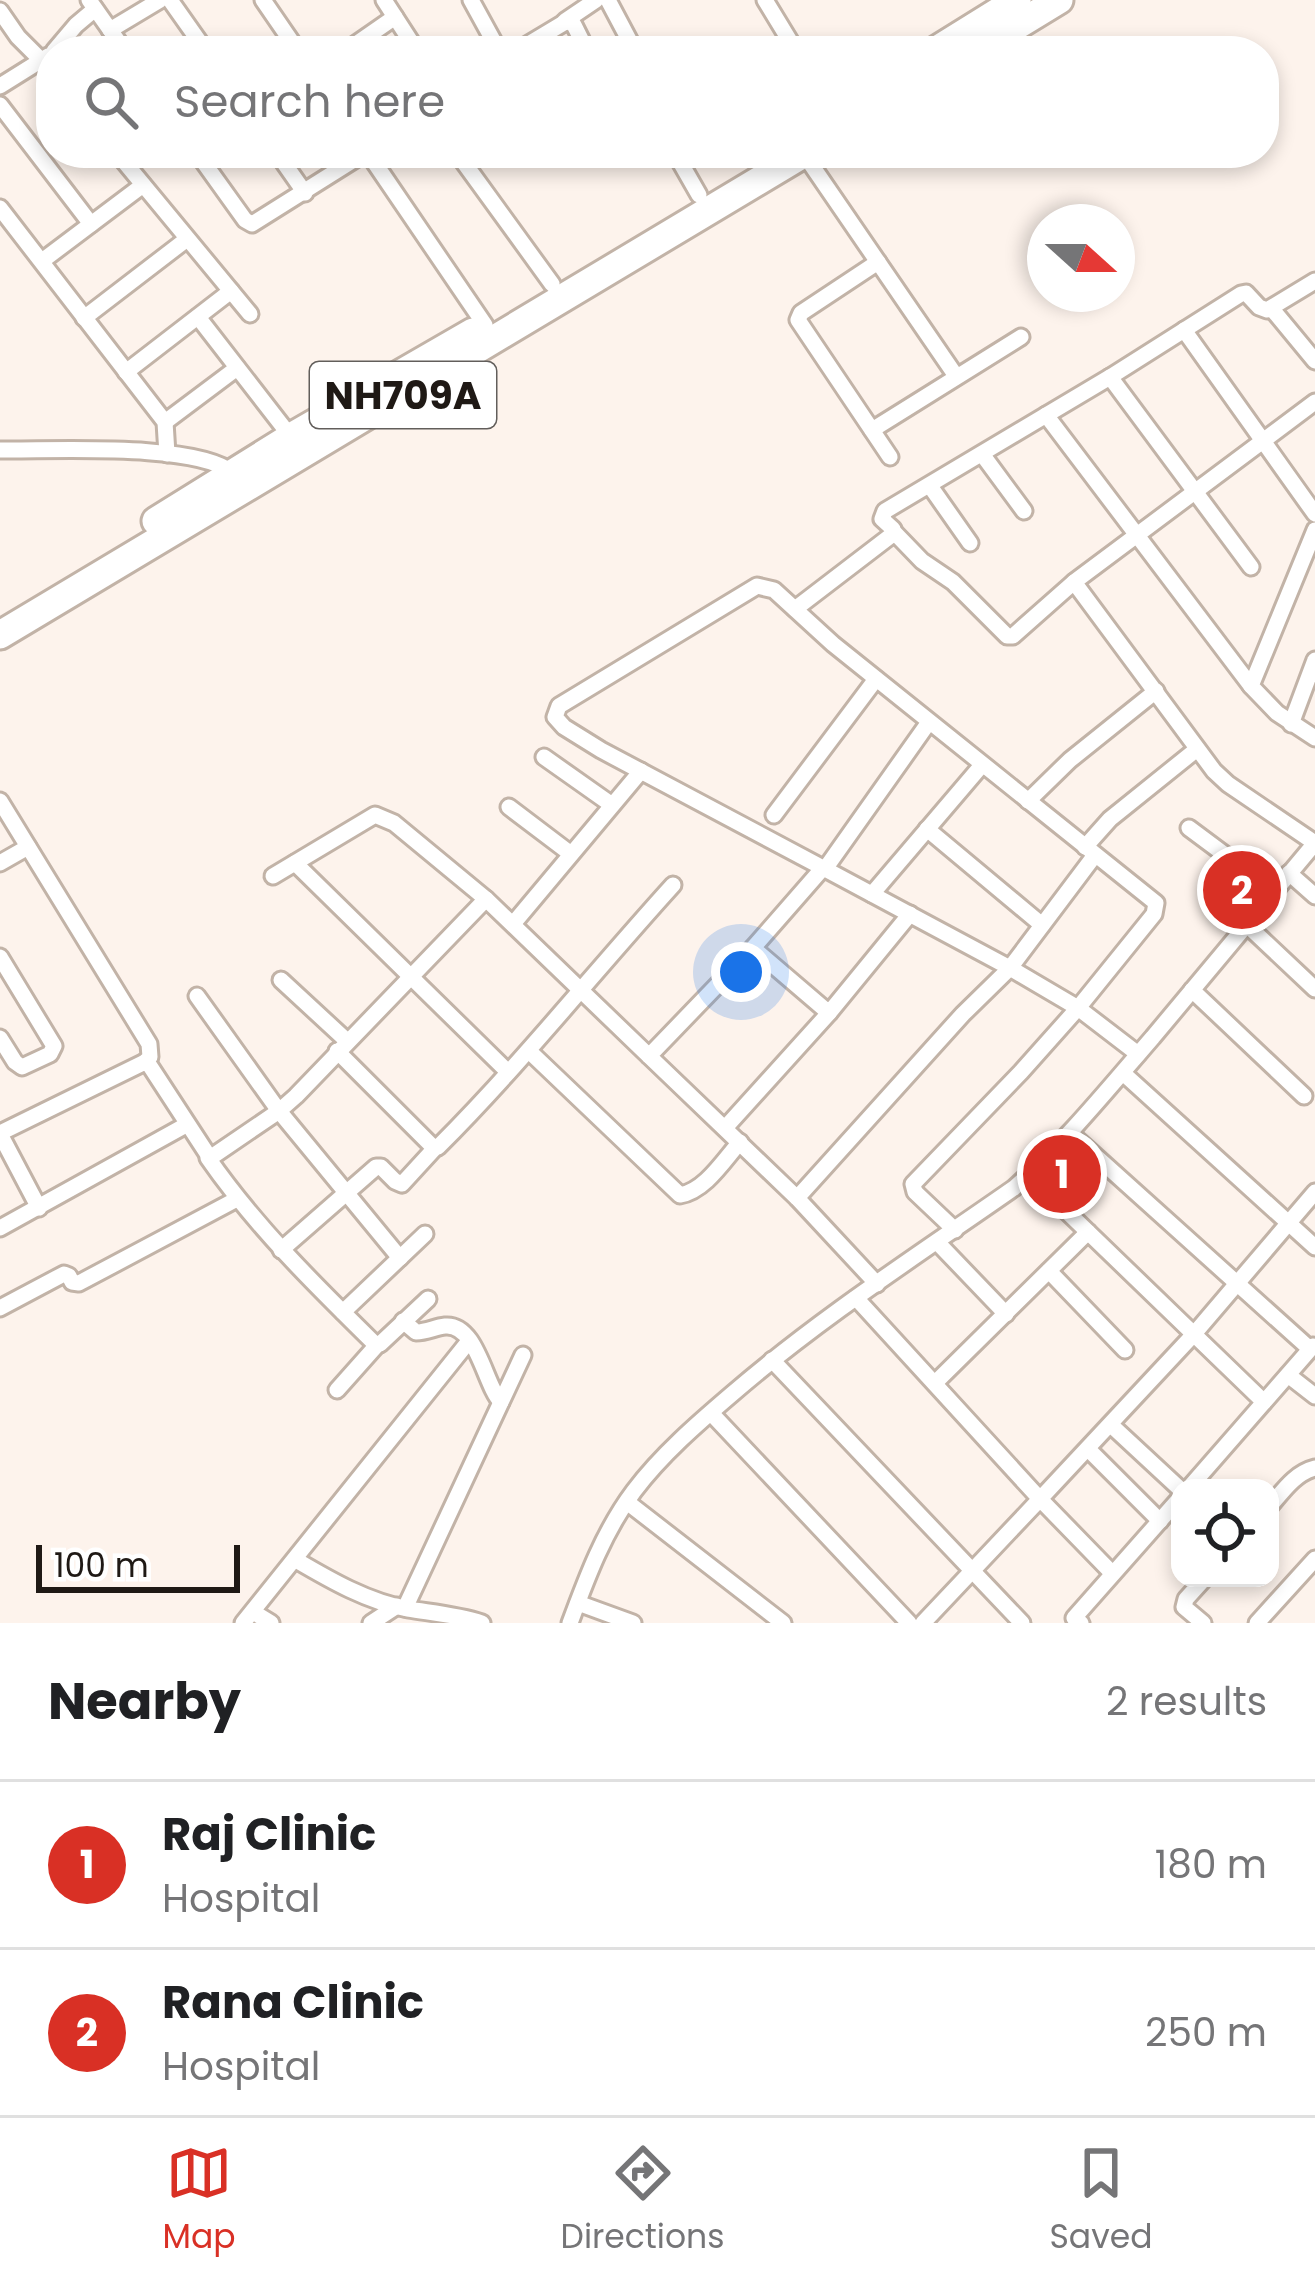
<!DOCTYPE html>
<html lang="en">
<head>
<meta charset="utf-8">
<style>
	:root { --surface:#fff; --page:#f6f6f6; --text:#202124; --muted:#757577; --line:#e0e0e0; --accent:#d93025 }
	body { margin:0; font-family:Poppins,sans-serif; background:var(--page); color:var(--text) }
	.controls { position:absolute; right:36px; bottom:36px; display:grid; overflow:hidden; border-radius:24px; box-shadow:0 6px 18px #0003 }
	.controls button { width:108px; height:108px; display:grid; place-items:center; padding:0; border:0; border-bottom:3px solid var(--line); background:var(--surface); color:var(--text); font:60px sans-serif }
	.compass { position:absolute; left:1027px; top:204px; width:108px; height:108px; border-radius:50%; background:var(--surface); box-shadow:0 6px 18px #0003; rotate:111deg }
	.scale { position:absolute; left:36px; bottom:30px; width:204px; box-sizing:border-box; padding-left:12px; border:6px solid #1f1915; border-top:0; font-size:33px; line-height:42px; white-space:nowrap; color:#1f1915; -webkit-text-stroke:9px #fff; paint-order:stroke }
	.you { position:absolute; left:741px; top:972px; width:42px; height:42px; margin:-30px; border:9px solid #fff; border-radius:50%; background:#1a73e8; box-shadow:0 0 0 18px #1a73e833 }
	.badge { display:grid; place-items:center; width:78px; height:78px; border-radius:50%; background:var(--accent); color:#fff; font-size:39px; font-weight:700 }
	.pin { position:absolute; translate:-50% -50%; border:6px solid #fff; box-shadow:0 3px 12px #0006 }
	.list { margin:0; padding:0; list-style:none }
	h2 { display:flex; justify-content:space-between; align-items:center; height:156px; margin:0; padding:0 48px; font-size:51px }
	h2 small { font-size:39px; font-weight:400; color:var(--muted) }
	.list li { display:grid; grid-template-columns:78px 1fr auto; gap:36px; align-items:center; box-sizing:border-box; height:168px; padding:0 48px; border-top:3px solid var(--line) }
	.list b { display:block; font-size:45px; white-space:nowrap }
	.list p { margin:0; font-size:39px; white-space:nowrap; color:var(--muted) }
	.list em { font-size:39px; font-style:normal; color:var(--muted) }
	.icon { flex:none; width:66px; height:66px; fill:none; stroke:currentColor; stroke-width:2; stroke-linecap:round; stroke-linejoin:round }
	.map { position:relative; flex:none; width:1315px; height:1623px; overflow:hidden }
	.search { position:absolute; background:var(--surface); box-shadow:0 6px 18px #0003; left:36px; right:36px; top:36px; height:132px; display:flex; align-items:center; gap:30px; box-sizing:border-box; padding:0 42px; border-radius:48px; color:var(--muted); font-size:45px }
	.sheet { height:492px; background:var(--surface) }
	nav { display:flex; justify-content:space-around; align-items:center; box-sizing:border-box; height:168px; border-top:3px solid var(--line); background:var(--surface); font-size:33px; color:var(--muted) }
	nav a { display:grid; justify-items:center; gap:6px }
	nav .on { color:var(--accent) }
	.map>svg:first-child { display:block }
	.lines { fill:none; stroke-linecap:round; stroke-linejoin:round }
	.street-casing { stroke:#c2b3a7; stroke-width:21 }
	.highway-casing { stroke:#c2b3a7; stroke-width:33 }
	.street { stroke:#fff; stroke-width:15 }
	.highway { stroke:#fff; stroke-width:27 }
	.labels { text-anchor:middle; stroke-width:9; stroke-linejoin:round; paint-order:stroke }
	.shield { fill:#fff; stroke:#625e5b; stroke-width:3 }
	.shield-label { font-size:39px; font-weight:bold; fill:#1f1915 }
</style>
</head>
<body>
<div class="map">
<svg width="1315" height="1623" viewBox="0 0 1315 1623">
	<rect width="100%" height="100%" fill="#fdf3ec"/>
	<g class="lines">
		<g class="street-casing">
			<g id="street">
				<path d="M89,0l36,51"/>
				<path d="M170,0l36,51"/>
				<path d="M263,0l35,51"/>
				<path d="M384,0l33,51"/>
				<path d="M471,0l28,51"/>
				<path d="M608,0l27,51"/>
				<path d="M765,0l31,51"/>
				<path d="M0,11l18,26 33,33"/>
				<path d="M565,21l31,-21"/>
				<path d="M110,30l50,-30"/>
				<path d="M54,51l22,-26 19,-16"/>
				<path d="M346,51l49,-34"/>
				<path d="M517,51l50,-30 7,4 13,26"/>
				<path d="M0,86l48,-30"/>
				<path d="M0,105l91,119"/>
				<path d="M117,153l133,161"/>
				<path d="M197,153l48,67 7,4 113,-71"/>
				<path d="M277,153l28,40"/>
				<path d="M368,153l117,172"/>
				<path d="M457,153l95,131"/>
				<path d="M675,153l24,42"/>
				<path d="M804,154l152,222"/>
				<path d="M0,208l165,214 2,32"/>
				<path d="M42,261l101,-76"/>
				<path d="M878,262l-77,51 -3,7 92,137"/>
				<path d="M1272,309l43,52"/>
				<path d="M198,317l93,120"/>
				<path d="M84,318l103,-79"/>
				<path d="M1184,330l131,184"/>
				<path d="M126,372l105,-81"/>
				<path d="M1110,377l141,190"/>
				<path d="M1046,415l205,271"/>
				<path d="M165,422l72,-54"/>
				<path d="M872,430l149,-93"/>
				<path d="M0,450c51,1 196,-8 233,23"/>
				<path d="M982,454l42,57"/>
				<path d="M930,486l40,57"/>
				<path d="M1315,530l-64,156 26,27 38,25"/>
				<path d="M894,532l28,29 31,21 54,54h6l61,-54"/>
				<path d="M795,609l98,-75v-5l-11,-10 3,-8 225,-134 131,-83 5,-1 13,14 8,3 48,-29"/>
				<path d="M929,722l-104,147 -224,-119 -37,-23 -9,-10 4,-11 198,-120 17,4 59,54 323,259 -2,11 -76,94 -68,-40 85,-113"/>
				<path d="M1291,724l24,-64"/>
				<path d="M544,757l68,48"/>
				<path d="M0,801l149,243 1,13 -5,5"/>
				<path d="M1028,801l42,-41 86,-69"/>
				<path d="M509,807l62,47"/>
				<path d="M774,815l102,-136"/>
				<path d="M1189,828l86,64"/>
				<path d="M927,829l115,96"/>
				<path d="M1315,843l-87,-59 -14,-13 -140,-189 241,-180"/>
				<path d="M1085,847l25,-28 87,-70"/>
				<path d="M0,863l28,-16"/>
				<path d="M295,863l213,209"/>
				<path d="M822,869l-69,79 76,65 81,-99"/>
				<path d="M1289,873l26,23"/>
				<path d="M273,876l102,-61 19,8 92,76"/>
				<path d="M872,894l110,-129"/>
				<path d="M513,924l128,-153"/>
				<path d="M1246,924l69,65"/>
				<path d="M753,948l-104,108 148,142 80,86"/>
				<path d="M0,957l54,89 -4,8 -28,13 -7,-5 -15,-24"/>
				<path d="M281,980l66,61"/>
				<path d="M1192,990l112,106"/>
				<path d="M197,996l82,115 121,147"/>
				<path d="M337,1051l95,95 6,1c83,-83 156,-175 235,-262"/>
				<path d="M529,1051l151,144c25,-4 44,-35 60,-53"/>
				<path d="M1123,1073l192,174"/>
				<path d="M725,1128l104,-115"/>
				<path d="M0,1133l145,-71 5,4 60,92 69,-47 17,-15 190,-197 163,157"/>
				<path d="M1070,1133l240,216"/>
				<path d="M0,1134l39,74"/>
				<path d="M208,1158c48,69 107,127 167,186h5l48,-45"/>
				<path d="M1029,1175l235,227"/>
				<path d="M797,1198l166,-184 47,-46 -185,-99"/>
				<path d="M0,1228l186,-103"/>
				<path d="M955,1230l-40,-38 -2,-8 108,-112 57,-64 60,46"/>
				<path d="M937,1242l69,72"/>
				<path d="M281,1250l95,-83h5l14,14 7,3 33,-36"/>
				<path d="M1049,1271l76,79"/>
				<path d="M856,1298l184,201 -117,124"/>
				<path d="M0,1308l64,-34 5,2 3,6 7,1 158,-84"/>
				<path d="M343,1312l82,-78"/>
				<path d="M403,1321l13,11c11,0 19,-5 29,-6 32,-3 40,60 56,76"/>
				<path d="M772,1360l250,263"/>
				<path d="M1288,1375l27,21"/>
				<path d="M935,1383l153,-151"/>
				<path d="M337,1390l40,-45"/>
				<path d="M711,1413l198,210"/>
				<path d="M1111,1425l69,64"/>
				<path d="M1088,1449l72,72"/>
				<path d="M1189,1488l124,-142"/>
				<path d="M627,1502l156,121"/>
				<path d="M1270,1506c13,-15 25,-33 45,-38"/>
				<path d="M296,1560c34,20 72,42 112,49 25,4 50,6 74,14"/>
				<path d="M1112,1573l-72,-74 154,-165 121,-142"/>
				<path d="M578,1603l55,20"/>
				<path d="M405,1608l118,-253"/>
				<path d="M253,1612l18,11"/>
				<path d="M243,1623l226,-282"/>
				<path d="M371,1623l26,-17"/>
				<path d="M570,1623c17,-46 34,-92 64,-132 27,-36 64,-68 98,-97 88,-76 186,-139 282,-206 51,-46 94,-99 139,-151 54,-65 108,-130 162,-194"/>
				<path d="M1081,1623l-7,-5 106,-120"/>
				<path d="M1203,1623l-19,-16 2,-8 19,-21"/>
				<path d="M1257,1623l58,-64"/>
			</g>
		</g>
		<g class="highway-casing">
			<g id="highway">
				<path d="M935,51l82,-51"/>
				<path d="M975,51l84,-51"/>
				<path d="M156,521l135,-84 182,-105"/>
				<path d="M0,635l805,-482"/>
			</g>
		</g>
		<use href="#street" class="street"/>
		<use href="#highway" class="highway"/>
	</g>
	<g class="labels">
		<rect class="shield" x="310" y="362" width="186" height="66" rx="9"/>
		<g class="shield-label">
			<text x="403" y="409">NH709A</text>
		</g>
	</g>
</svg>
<div class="controls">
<button><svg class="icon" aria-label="locate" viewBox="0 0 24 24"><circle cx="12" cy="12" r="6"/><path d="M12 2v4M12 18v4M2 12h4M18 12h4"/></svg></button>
</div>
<svg class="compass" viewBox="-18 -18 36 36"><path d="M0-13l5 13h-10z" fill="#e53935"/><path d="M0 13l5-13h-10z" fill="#757577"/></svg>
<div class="scale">100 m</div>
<div class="you"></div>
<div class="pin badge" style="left:1062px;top:1174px">1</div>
<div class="pin badge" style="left:1242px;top:890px">2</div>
<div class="search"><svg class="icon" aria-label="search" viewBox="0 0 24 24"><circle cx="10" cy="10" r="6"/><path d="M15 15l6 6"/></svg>Search here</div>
</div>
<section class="sheet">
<h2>Nearby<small>2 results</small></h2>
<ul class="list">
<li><span class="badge">1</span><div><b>Raj Clinic</b><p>Hospital</p></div><em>180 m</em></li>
<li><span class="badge">2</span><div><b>Rana Clinic</b><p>Hospital</p></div><em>250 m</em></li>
</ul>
</section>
<nav>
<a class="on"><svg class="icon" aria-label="map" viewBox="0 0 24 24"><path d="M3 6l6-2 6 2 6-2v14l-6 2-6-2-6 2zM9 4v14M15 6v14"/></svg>Map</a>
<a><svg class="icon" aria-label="directions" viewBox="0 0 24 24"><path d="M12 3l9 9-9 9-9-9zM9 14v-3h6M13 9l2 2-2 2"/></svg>Directions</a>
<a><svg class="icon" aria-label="saved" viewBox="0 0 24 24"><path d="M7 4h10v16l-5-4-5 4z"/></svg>Saved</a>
</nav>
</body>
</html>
